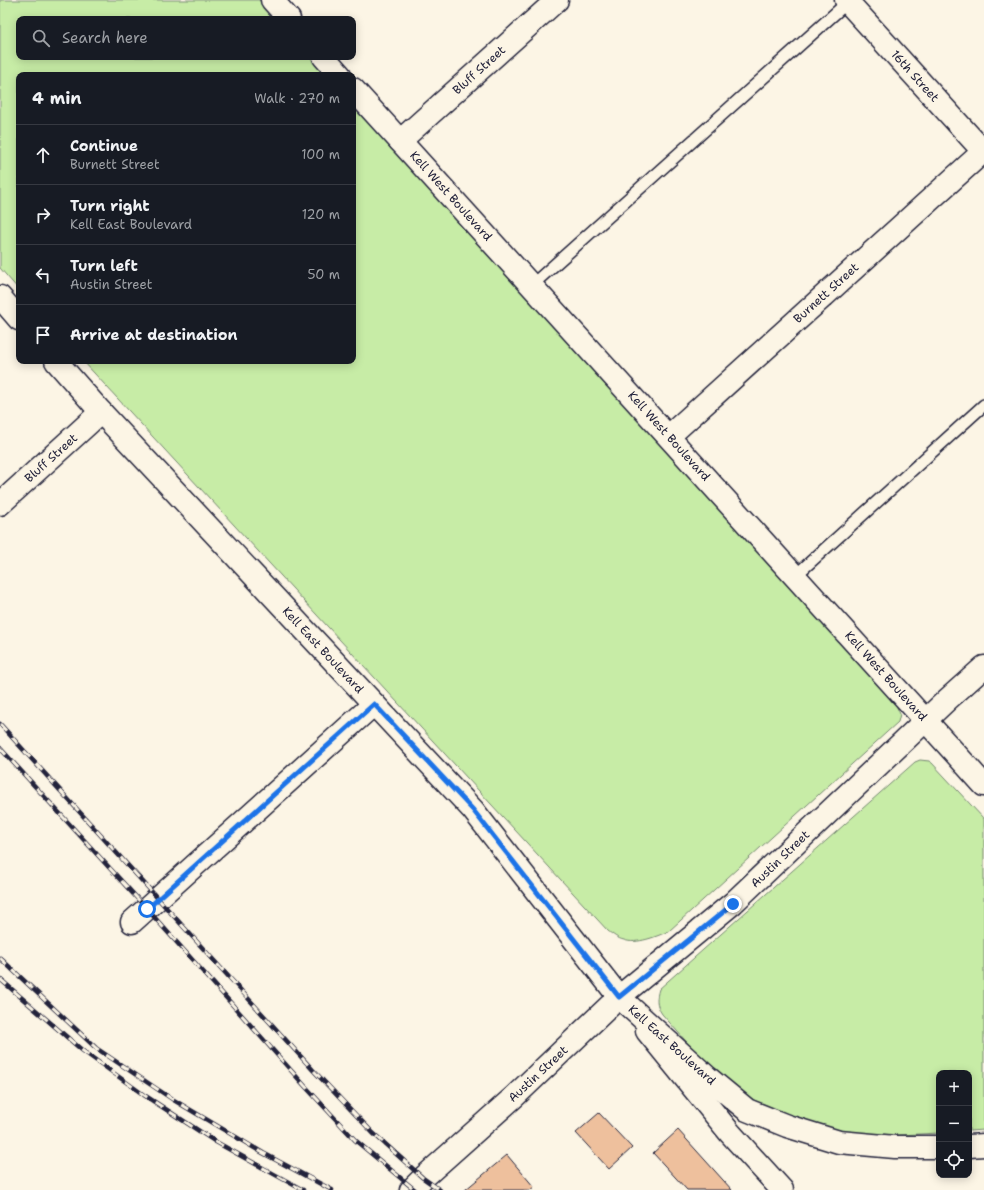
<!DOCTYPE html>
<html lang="en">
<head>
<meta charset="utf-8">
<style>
	:root { --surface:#171b24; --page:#20242c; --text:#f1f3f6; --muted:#9ea1a6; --line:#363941 }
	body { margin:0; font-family:"Shantell Sans",sans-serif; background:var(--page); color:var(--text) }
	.controls { position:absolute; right:12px; bottom:12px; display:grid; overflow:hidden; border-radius:8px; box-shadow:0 2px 10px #0003 }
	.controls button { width:36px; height:36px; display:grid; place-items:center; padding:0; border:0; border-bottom:1px solid var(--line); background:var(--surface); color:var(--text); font:20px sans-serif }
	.stop { position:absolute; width:12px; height:12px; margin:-9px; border:3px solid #1a73e8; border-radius:50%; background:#fff }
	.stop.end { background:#1a73e8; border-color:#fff; box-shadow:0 1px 4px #0008 }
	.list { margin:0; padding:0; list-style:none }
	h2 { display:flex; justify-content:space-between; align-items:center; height:52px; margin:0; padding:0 16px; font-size:17px }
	h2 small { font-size:13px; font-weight:400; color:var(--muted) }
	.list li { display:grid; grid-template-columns:26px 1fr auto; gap:12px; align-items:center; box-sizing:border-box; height:60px; padding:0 16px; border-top:1px solid var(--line) }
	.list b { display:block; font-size:15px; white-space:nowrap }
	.list p { margin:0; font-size:13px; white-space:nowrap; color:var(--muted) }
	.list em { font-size:13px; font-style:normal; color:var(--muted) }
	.icon { flex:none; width:22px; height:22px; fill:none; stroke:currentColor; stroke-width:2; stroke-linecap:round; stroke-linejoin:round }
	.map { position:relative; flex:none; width:984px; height:1190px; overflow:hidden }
	.search { position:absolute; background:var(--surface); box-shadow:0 2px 10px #0003; left:16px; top:16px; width:340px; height:44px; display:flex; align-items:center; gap:10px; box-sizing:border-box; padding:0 14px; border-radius:8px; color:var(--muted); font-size:15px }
	.panel { position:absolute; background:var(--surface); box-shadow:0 2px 10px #0003; left:16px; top:72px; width:340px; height:292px; border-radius:8px }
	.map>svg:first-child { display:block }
	.green { fill:#c7eca6; stroke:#748770 }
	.building { fill:#eec09d; stroke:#22223b }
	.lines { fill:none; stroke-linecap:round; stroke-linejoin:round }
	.service-casing { stroke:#22223b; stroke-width:14 }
	.minor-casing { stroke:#22223b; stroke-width:25 }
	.secondary-casing { stroke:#22223b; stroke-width:25 }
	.service { stroke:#fcf5e5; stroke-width:11 }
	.minor { stroke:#fcf5e5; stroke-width:22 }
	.secondary { stroke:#fcf5e5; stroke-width:22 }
	.rail-casing { stroke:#22223b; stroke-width:4.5 }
	.rail { stroke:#fcf5e5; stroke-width:3; stroke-dasharray:9; stroke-linecap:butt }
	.route { stroke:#1a73e8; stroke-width:5 }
	.labels { text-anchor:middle; stroke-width:3; stroke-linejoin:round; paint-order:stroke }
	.street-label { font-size:12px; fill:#22223b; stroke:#fcf5e5 }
</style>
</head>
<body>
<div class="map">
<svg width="984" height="1190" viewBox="0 0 984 1190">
	<rect width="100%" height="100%" fill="#fcf5e5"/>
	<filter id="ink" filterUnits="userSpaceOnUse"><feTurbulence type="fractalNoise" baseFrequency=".025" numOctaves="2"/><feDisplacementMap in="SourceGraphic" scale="8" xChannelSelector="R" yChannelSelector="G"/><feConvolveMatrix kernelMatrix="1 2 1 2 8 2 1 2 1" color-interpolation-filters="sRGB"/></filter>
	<g filter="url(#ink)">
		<g class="green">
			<path d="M0,0h259l17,19h-257v38h292l16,18h-308v215l-19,-22z"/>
			<path d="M353,103l542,600 5,11 -2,8 -229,209c-11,5 -33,14 -45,9 -6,-1 -12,-6 -16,-9l-525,-570h270z"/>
			<path d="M920,760l9,1 3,2 52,56v311l-15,1v-58h-30v60l-40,2h-33l-23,-3 -50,-14 -27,-12 -24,-12 -43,-38 -37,-42c-6,-9 -6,-15 -3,-25l256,-227z"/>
		</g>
		<g class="building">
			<path d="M599,1113l33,35 -23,21 -33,-36z"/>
			<path d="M678,1130l54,60h-45l-34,-37z"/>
			<path d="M507,1155l27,32 -4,3h-65z"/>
		</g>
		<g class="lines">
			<g class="service-casing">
				<g id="service">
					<path d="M532,285l318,-285"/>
					<path d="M795,576l189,-171"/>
				</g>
			</g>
			<g class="minor-casing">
				<g id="minor">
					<path d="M846,0l138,152"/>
					<path d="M400,141l157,-141"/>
					<path d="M669,436l315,-285"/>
					<path d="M0,504l101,-92"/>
					<path d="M132,922l242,-218"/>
					<path d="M647,1031l83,102 52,57"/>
					<path d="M411,1190l12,-12 92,-82 104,-99 114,-94 215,-204 36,-32"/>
				</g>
			</g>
			<g class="secondary-casing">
				<g id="secondary">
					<path d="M272,0l17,19"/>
					<path d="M324,57l16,18"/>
					<path d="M353,89l631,696"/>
					<path d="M0,297l19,22"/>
					<path d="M56,361l45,51 372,398 146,187 88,80 40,33 40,16 52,16 56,5h44"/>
					<path d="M969,1146l15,-1"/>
				</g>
			</g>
			<use href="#service" class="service"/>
			<use href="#minor" class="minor"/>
			<use href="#secondary" class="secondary"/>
			<g class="rail-casing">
				<g id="rail">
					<path d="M0,724l313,346 60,63 50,45 17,12"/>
					<path d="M0,748l147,161 157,176 51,55 60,50"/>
					<path d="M0,958l96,90 76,51 91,54 69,37"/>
					<path d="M0,979l83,72 61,44 72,47 87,48"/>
				</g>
			</g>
			<use href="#rail" class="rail"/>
		</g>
	</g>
	<g class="lines" filter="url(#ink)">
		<path class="route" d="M147,909l227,-205 99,106 146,187 114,-93"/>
	</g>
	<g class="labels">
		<g class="street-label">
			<text transform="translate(479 70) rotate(-42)" y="4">Bluff Street</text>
			<text transform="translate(915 76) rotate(48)" y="4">16th Street</text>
			<text transform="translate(451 196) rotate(48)" y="4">Kell West Boulevard</text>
			<text transform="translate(826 293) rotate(-42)" y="4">Burnett Street</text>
			<text transform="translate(669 436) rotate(48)" y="4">Kell West Boulevard</text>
			<text transform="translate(51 458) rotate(-42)" y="4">Bluff Street</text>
			<text transform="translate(323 650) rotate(47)" y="4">Kell East Boulevard</text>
			<text transform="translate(886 676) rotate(48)" y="4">Kell West Boulevard</text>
			<text transform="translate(780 859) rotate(-44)" y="4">Austin Street</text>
			<text transform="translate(672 1045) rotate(42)" y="4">Kell East Boulevard</text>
			<text transform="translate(538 1074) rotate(-43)" y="4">Austin Street</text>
		</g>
	</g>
</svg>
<div class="controls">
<button>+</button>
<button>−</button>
<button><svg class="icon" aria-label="locate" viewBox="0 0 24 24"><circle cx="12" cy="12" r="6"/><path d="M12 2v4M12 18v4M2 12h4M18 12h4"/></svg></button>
</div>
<div class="stop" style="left:147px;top:909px"></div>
<div class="stop end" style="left:733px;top:904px"></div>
<div class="search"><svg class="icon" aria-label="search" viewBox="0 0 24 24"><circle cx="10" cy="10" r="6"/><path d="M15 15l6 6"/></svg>Search here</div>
<section class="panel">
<h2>4 min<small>Walk · 270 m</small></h2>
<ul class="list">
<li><svg class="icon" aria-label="ahead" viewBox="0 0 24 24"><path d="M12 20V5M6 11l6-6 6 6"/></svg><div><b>Continue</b><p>Burnett Street</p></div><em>100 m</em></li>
<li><svg class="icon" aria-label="right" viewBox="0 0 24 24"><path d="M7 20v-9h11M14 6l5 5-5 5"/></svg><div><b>Turn right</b><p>Kell East Boulevard</p></div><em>120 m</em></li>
<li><svg class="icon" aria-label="left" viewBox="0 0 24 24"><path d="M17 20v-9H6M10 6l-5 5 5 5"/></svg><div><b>Turn left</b><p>Austin Street</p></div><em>50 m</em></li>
<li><svg class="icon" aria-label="arrive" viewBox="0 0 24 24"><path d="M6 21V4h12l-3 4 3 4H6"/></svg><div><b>Arrive at destination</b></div></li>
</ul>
</section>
</div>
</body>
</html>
